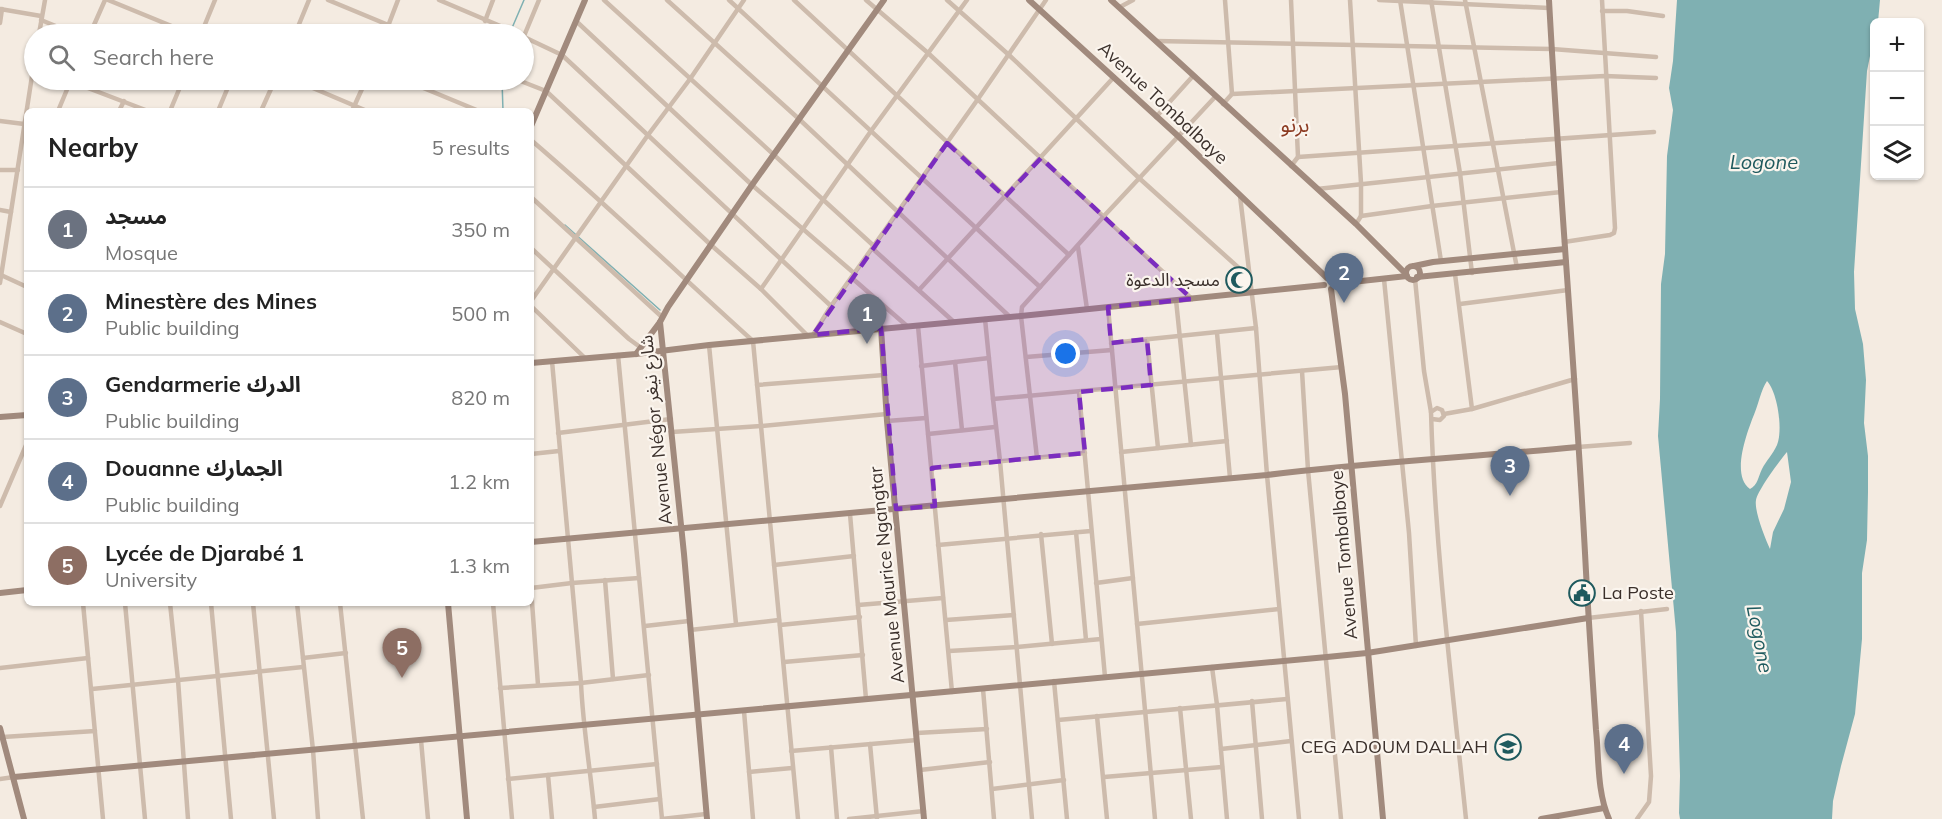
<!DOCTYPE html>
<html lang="en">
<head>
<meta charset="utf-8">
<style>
	:root { --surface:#fff; --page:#f6f6f6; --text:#222; --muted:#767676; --line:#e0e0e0; --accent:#1f5a5e }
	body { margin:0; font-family:Mulish,"Noto Sans Arabic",sans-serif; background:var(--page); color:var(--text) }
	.controls { position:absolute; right:18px; top:18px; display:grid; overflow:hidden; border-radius:9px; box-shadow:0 2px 4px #0004 }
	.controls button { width:54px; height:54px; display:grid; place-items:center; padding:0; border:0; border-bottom:2px solid var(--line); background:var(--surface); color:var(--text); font:30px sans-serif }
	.you { position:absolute; left:1066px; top:354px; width:21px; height:21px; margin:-15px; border:4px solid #fff; border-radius:50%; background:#1a73e8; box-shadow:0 0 0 9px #1a73e833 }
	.badge { display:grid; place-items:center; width:39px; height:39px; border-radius:50%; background:var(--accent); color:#fff; font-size:20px; font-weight:700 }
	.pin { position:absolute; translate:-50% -50px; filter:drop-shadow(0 2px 3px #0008) }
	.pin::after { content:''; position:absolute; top:32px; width:21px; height:18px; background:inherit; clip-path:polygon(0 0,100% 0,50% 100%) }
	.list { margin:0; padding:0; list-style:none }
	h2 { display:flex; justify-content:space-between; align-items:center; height:78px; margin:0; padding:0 24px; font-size:26px }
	h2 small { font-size:20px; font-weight:400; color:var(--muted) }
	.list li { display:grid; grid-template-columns:39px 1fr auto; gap:18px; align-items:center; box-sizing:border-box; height:84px; padding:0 24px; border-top:2px solid var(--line) }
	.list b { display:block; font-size:22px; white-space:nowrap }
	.list p { margin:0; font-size:20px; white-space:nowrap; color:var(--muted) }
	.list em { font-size:20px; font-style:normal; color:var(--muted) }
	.icon { flex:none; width:33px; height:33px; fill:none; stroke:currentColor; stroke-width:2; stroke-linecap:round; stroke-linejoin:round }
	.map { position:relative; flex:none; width:1942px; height:819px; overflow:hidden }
	.search { position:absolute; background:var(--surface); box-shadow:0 2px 4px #0004; left:24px; top:24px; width:510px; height:66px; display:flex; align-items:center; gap:15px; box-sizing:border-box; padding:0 21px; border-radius:33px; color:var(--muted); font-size:22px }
	.panel { position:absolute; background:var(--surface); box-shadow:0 2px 4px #0004; left:24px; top:108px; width:510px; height:498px; border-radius:9px }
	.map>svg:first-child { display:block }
	.water { fill:#7fb0b2; fill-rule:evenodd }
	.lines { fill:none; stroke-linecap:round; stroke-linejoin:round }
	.stream { stroke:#7fb0b2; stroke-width:1.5 }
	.street { stroke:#cdbbac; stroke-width:4.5 }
	.secondary { stroke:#a18a7d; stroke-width:6 }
	.marked { fill:#7b2cbf; fill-opacity:0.2; stroke:#7b2cbf; stroke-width:4.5; stroke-dasharray:12 8; stroke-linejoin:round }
	.labels { text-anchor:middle; stroke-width:4.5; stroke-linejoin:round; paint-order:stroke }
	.street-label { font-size:18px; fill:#3b302b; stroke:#fbf5ee }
	.poi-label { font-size:18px; fill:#3b302b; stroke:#fbf5ee; text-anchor:end }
	.water-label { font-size:20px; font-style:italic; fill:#1f5a5e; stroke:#fbf5ee }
	.quarter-label { font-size:21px; fill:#8c3b22; stroke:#fbf5ee }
</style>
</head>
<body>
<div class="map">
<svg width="1942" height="819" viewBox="0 0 1942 819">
	<rect width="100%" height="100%" fill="#f4ebe1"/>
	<path class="water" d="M1677,0h203l-2,22h-4v14l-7,35 -13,201 1,37 8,35 3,36 -2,43 4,33v36l-1,48 -5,33v66l-7,75 -14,52 -8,35 -1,18h-152l-1,-6 1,-37 -4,-144 -18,-196 2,-37 1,-115 4,-30 2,-98 6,-46 -4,-22 4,-27zM1767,381c11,12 16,50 10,64 -4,9 -11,16 -15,24 -4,8 -4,16 -12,20 -20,-14 -2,-59 5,-77 4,-10 6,-22 12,-31zM1787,452l4,30 -7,27 -11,23 -3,17c-5,-11 -16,-38 -14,-49 2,-10 24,-40 31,-48z"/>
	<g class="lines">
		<g class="stream">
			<path d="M512,28l12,-28"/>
			<path d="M502,80l1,31"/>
			<path d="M565,225l95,85"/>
		</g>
		<g class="street">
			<path d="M108,0l83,34"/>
			<path d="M328,0l82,34"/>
			<path d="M439,0l80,34"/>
			<path d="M604,0l271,247"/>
			<path d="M667,0l132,119 211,198"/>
			<path d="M729,0l311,287"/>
			<path d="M794,0l275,255"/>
			<path d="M866,0l62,53 264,246"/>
			<path d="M947,0l62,55 130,123 111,100"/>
			<path d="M1225,0l7,94"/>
			<path d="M1291,0l7,157 -7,9"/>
			<path d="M1350,0l11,183v33l-5,8"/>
			<path d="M1379,0l170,8"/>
			<path d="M1400,0l41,261"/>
			<path d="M1431,0l29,173 12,100"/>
			<path d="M1465,0l52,268"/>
			<path d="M1120,7l13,-7"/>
			<path d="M0,9l41,7"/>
			<path d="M1602,11h25l36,5"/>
			<path d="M41,20l34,14"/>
			<path d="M485,21l8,-21"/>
			<path d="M576,21l176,164 103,89"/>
			<path d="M0,23l2,-14"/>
			<path d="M39,34l6,-34"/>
			<path d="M90,34l15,-34"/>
			<path d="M201,34l14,-34"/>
			<path d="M295,34l14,-34"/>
			<path d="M385,34l13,-34"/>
			<path d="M524,36l15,-36"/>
			<path d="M524,37l38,18 269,251"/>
			<path d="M1156,41l396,8 104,8"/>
			<path d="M67,80l81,31"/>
			<path d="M294,80l73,31"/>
			<path d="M404,80l75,31"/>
			<path d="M518,80l28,11 165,154 50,44 47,47"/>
			<path d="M1223,104l9,-10 373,-18 51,2"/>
			<path d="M58,111l13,-31"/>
			<path d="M119,111l5,-10"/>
			<path d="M170,111l13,-31"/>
			<path d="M218,111l13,-31"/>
			<path d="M261,111l14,-31"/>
			<path d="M352,111l14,-31"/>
			<path d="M1156,117l37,-41"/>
			<path d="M0,121l24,3"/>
			<path d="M531,140c76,65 148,134 222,201l45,478"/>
			<path d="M1298,157l356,-25"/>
			<path d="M0,170h18"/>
			<path d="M1317,189l242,-26"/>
			<path d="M1240,196l16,132 11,147 32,344"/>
			<path d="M531,197l131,120"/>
			<path d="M0,210l11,2"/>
			<path d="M1361,216l71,-10 129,-14"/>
			<path d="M1564,242l46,-7 4,-2 1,-5 -13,-228"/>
			<path d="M1078,247l9,62"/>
			<path d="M531,248l98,91 11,8"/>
			<path d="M873,249l81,73"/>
			<path d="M1455,274l17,135"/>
			<path d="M1,275l26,12"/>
			<path d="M852,278l55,48"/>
			<path d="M1384,279l25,254 7,113"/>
			<path d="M1415,279l9,92 7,41"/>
			<path d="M0,283l34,-220"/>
			<path d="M761,289l110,-158 96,-131"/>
			<path d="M919,290l195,-213"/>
			<path d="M1176,300l15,145"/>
			<path d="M531,301l117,-166 42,-56 54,-79"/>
			<path d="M1460,304l108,-14"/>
			<path d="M531,306l54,52"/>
			<path d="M1108,307l47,512"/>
			<path d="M985,319l8,80 349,-32"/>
			<path d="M0,322l27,12"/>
			<path d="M918,326l34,366"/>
			<path d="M1217,333l13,145"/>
			<path d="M813,335l18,-29 147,-207 68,-99"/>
			<path d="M1147,339l11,109"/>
			<path d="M1111,343l145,-15"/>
			<path d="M709,345l27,279"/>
			<path d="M618,355l44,464"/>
			<path d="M1026,357l86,-7"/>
			<path d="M552,361l29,322c2,46 10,90 14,136"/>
			<path d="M955,362l7,68"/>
			<path d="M921,366l68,-8"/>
			<path d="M1302,371l6,99 33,349"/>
			<path d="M757,385l127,-10"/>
			<path d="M1079,392l26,285"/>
			<path d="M993,399l7,62 32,358"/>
			<path d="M1444,414l28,-5 103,-30"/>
			<path d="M1432,419l8,1 4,-4 -2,-6 -5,-2 -6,4c4,136 21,272 35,407"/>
			<path d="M887,421l39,-3"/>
			<path d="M672,432l89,-6 126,-12"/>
			<path d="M558,433l113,-14"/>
			<path d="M928,434l67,-7"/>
			<path d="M1578,447l52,-4"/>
			<path d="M1121,452l106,-11"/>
			<path d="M531,454l28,-3"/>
			<path d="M1037,458l-16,-142 1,-9 82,-91 111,-119"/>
			<path d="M932,468l153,-15"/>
			<path d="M0,506l27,-63"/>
			<path d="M850,514l16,185"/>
			<path d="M1076,532l10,108"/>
			<path d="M1041,534l11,110"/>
			<path d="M938,545l153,-14"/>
			<path d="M774,565l80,-9"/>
			<path d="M605,580l8,99"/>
			<path d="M1096,583l37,-5"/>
			<path d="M531,588l41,-5 67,-5"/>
			<path d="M531,588l7,97"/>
			<path d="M83,603l20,216"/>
			<path d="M125,603l20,216"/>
			<path d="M170,603l8,77 10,139"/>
			<path d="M211,603l20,216"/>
			<path d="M253,603l21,216"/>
			<path d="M297,603l16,147 5,69"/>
			<path d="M340,603l23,216"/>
			<path d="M493,603l19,216"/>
			<path d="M858,605l85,-7"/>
			<path d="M1588,618l79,-9"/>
			<path d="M946,620l68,-5"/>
			<path d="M1137,624l142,-15"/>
			<path d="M780,625l80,-8"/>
			<path d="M645,626l44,-5"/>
			<path d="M690,630l89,-10"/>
			<path d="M949,651l68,-4 84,-8"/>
			<path d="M303,658l43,-5"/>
			<path d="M784,662l79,-7"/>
			<path d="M1212,667l5,38 10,114"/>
			<path d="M0,668l88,-10"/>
			<path d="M1054,681l13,138"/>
			<path d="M500,688l81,-5 68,-8"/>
			<path d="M92,689l211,-22"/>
			<path d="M983,689l11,130"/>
			<path d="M1252,701l10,118"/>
			<path d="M1180,708l11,111"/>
			<path d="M744,711l9,108"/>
			<path d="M1097,716l10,103"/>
			<path d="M1058,720l229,-21"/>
			<path d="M917,733l70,-4"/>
			<path d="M3,737l92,-6"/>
			<path d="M421,740l7,79"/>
			<path d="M870,744l7,75"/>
			<path d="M831,747l6,72"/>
			<path d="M1221,749l70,-8"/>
			<path d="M791,751l126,-11"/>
			<path d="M920,770l70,-8"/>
			<path d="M749,772l43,-4"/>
			<path d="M548,775l4,44"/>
			<path d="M1104,777l118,-10"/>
			<path d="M0,779l14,-2"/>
			<path d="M508,779l149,-15"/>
			<path d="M992,789l72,-9"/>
			<path d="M594,807l66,-8"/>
			<path d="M662,819l44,-5"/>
			<path d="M849,819l75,-8"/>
			<path d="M1637,819l12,-17 2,-26 -10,-165"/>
		</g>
		<g class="secondary">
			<path d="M1029,0l149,136 149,142"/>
			<path d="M1111,0l245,224 50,50"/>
			<path d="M1549,0c10,184 26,368 36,553 3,59 7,118 11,177 3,29 1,62 13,89"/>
			<path d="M531,126l54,-126"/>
			<path d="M1414,266l19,-4 132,-13"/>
			<circle cx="1413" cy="273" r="7"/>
			<path d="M1417,277l149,-15"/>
			<path d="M1334,284l73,-8"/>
			<path d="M1331,289l14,105 38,425"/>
			<path d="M881,328l6,93 37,398"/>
			<path d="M636,354l24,-32"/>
			<path d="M531,363l105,-9 73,-9 312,-29 303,-31"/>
			<path d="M0,417l27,-2"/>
			<path d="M531,542l736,-67c103,-13 207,-18 311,-28"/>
			<path d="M0,593l27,-3"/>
			<path d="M448,603l19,216"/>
			<path d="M0,728l24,91"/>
			<path d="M14,777l1313,-120 40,-4 221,-35"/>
			<path d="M707,819l-23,-265 -24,-232 8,-15 84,-122 132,-185"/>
			<path d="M1541,819l63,-11"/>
		</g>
	</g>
	<path class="marked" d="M947,143l58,54 36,-39 151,141 -84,8 3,36 36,-4 4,46 -72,7 6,61 -153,15 3,38 -39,3 -15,-181 -68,7z"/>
	<defs>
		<g id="mosque-ring" transform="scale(1.35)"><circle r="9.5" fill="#fbf5ee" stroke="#1f5a5e" stroke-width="1.5"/><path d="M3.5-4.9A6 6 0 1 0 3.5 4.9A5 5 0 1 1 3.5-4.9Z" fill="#1f5a5e"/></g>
		<g id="civic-ring" transform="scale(1.35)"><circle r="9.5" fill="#fbf5ee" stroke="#1f5a5e" stroke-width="1.5"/><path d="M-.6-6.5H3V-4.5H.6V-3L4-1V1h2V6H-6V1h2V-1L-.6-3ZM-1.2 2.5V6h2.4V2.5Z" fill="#1f5a5e"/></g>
		<g id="university-ring" transform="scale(1.35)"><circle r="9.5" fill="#fbf5ee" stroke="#1f5a5e" stroke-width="1.5"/><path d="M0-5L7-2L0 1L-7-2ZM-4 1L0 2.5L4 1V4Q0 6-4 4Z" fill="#1f5a5e"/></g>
	</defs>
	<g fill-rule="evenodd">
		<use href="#mosque-ring" x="1239" y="280"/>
		<use href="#civic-ring" x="1582" y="593"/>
		<use href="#university-ring" x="1508" y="747"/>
	</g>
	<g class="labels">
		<g class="street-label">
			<text transform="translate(1163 103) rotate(43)" y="6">Avenue Tombalbaye</text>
			<text transform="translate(656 430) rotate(-96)" y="6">Avenue Négor شارع نيغر</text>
			<text transform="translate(1344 555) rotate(-95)" y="6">Avenue Tombalbaye</text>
			<text transform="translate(887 575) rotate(-96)" y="6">Avenue Maurice Ngangtar</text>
		</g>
		<g class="poi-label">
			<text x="1220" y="286">مسجد الدعوة</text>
			<text x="1602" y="599" text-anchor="start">La Poste</text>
			<text x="1488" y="753">CEG ADOUM DALLAH</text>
		</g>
		<g class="water-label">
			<text x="1764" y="169">Logone</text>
			<text transform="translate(1760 639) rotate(79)" y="7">Logone</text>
		</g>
		<g class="quarter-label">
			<text x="1295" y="132">برنو</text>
		</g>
	</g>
</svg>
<div class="controls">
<button>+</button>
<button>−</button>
<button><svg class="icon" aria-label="layers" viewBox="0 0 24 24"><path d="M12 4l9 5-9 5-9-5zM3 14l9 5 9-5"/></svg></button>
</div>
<div class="you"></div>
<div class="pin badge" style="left:867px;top:344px;background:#6b7280">1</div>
<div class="pin badge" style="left:1344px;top:303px;background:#5c6f8a">2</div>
<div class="pin badge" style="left:1510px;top:496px;background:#5c6f8a">3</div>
<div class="pin badge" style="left:1624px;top:774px;background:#5c6f8a">4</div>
<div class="pin badge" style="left:402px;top:678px;background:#8d6e63">5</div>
<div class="search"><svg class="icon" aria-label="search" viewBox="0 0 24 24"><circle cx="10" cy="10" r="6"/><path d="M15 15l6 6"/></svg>Search here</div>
<section class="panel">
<h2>Nearby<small>5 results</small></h2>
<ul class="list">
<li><span class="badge" style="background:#6b7280">1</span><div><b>مسجد</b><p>Mosque</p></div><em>350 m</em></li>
<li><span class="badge" style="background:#5c6f8a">2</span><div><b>Minestère des Mines</b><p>Public building</p></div><em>500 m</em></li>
<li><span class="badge" style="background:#5c6f8a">3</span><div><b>Gendarmerie الدرك</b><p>Public building</p></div><em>820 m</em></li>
<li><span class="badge" style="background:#5c6f8a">4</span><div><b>Douanne الجمارك</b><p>Public building</p></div><em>1.2 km</em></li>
<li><span class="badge" style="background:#8d6e63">5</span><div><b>Lycée de Djarabé 1</b><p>University</p></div><em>1.3 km</em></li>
</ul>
</section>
</div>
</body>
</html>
